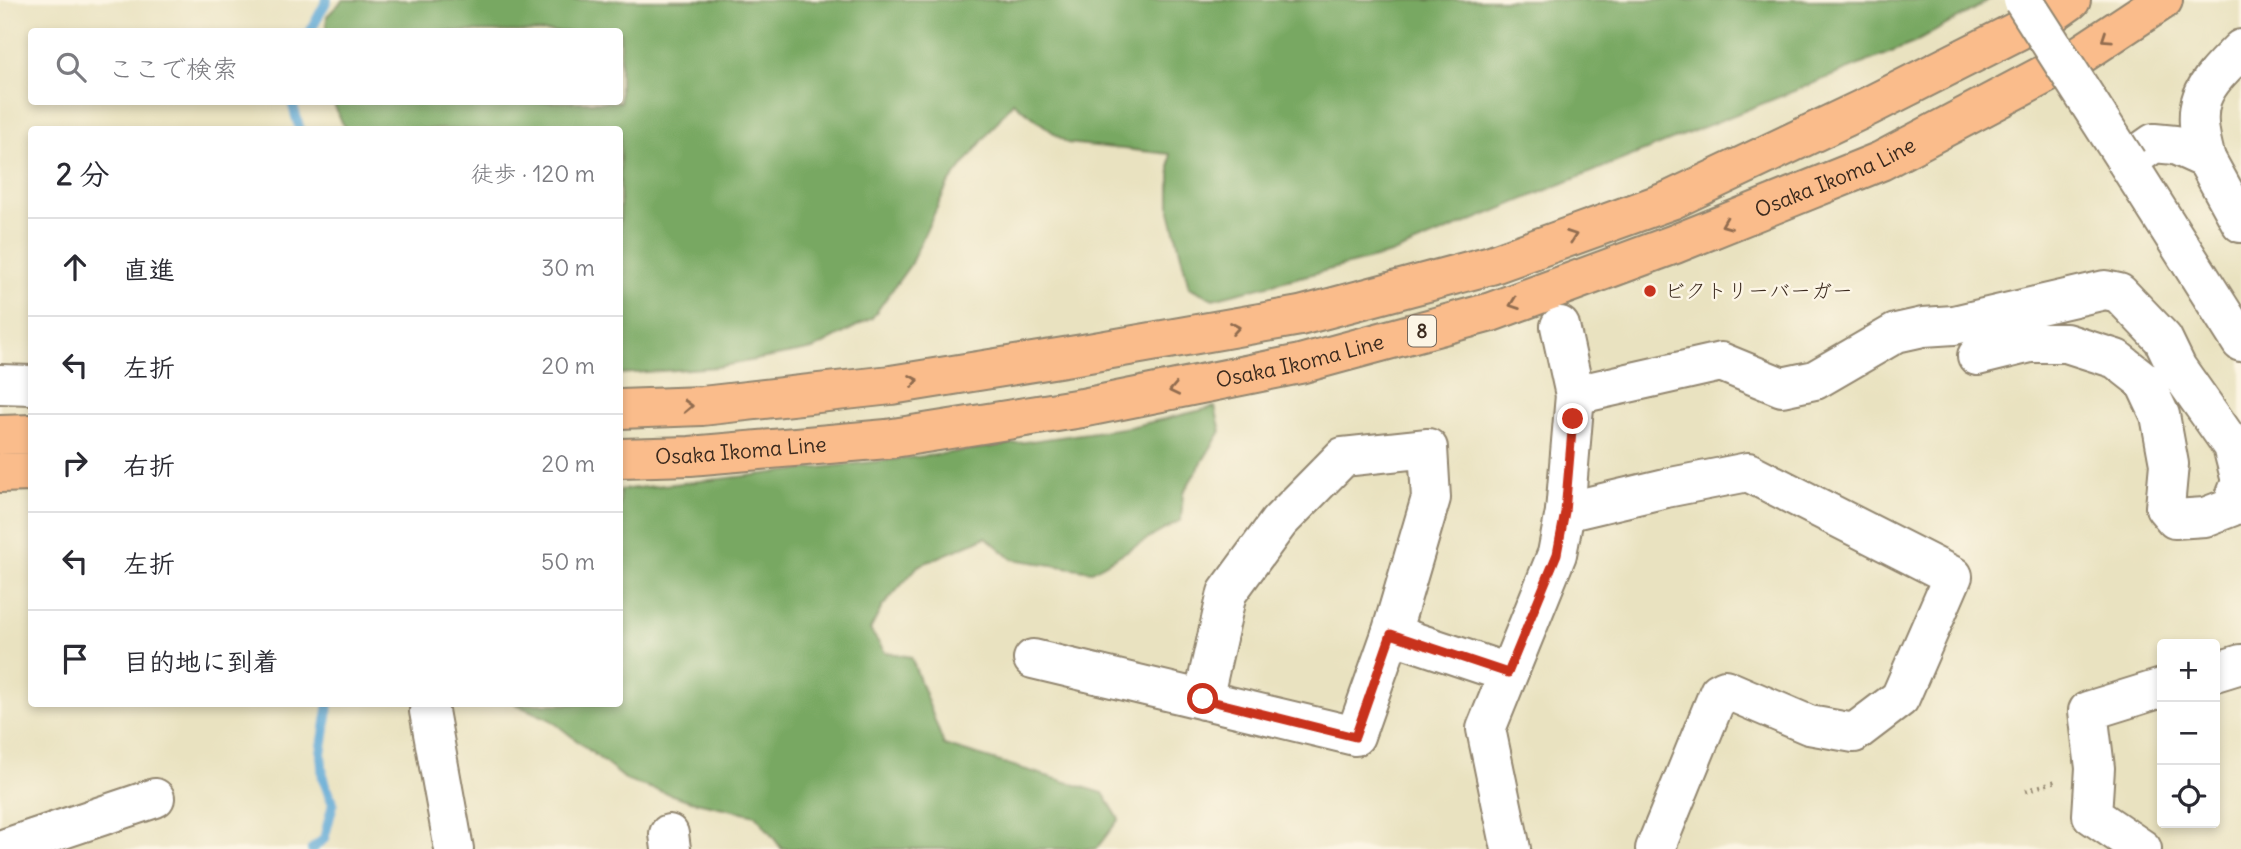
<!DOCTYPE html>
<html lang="ja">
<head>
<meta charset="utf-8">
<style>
	:root { --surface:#fff; --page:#f2f2f3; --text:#2b2b33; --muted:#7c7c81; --line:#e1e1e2 }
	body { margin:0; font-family:Delius,"Klee One",sans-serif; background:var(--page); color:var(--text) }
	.controls { position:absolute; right:21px; bottom:21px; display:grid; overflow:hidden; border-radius:7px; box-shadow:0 4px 10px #0003 }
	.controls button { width:63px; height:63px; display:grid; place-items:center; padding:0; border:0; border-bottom:2px solid var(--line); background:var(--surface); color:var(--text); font:35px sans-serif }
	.stop { position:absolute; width:21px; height:21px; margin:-16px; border:5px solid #c8321e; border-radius:50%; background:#fff }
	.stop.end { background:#c8321e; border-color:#fff; box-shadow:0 2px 7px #0008 }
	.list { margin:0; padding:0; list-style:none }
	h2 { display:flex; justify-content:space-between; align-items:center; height:91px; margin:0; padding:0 28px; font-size:30px }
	h2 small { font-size:23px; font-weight:400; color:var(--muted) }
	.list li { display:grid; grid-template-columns:46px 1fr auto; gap:21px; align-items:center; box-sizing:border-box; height:98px; padding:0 28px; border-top:2px solid var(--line) }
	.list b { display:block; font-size:26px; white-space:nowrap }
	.list em { font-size:23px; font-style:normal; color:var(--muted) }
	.icon { flex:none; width:38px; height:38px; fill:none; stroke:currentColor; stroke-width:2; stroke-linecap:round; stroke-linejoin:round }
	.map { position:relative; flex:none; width:2241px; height:849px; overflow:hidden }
	.search { position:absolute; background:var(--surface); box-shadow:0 4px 10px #0003; left:28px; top:28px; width:595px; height:77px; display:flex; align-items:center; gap:18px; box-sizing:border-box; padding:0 24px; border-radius:7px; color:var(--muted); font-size:26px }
	.panel { position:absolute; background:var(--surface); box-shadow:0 4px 10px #0003; left:28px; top:126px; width:595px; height:581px; border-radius:7px }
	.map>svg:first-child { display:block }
	.forest { fill:#78a862; stroke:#5a6940; stroke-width:2 }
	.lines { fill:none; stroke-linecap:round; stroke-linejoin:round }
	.stream { stroke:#5ea9d6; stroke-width:10 }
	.minor-casing { stroke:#92866f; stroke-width:42 }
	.major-casing { stroke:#92866f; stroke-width:42 }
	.path { stroke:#92866f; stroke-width:4.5; stroke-dasharray:2 5; stroke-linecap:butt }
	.minor { stroke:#fff; stroke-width:38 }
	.major { stroke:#fabc8b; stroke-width:38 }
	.minor-bridge-casing { stroke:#92866f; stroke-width:42; stroke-linecap:butt }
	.minor-bridge { stroke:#fff; stroke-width:38 }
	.oneway { stroke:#916c4f }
	.route { stroke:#c8321e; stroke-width:9 }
	.poi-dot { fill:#c8321e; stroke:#fcf5e5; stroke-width:2.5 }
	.labels { text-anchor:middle; stroke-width:5; stroke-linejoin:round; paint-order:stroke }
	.shield { fill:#fcf5e5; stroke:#75675a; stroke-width:2 }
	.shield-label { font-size:19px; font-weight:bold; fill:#3b2a1e }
	.street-label { font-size:21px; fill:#3b2a1e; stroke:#fcf5e5 }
	.poi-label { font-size:21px; fill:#3b2a1e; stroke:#fcf5e5; text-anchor:start }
</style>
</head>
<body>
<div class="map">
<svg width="2241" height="849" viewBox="0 0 2241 849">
	<rect width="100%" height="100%" fill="#fcf5e5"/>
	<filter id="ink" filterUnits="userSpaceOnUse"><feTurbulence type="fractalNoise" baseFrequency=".0143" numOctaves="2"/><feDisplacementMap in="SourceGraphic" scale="14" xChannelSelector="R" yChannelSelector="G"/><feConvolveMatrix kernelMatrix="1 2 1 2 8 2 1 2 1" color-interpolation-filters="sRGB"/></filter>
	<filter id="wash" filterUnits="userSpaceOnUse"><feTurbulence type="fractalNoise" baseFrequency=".00686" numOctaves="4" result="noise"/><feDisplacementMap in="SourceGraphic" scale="28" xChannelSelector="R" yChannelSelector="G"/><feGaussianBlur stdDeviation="1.57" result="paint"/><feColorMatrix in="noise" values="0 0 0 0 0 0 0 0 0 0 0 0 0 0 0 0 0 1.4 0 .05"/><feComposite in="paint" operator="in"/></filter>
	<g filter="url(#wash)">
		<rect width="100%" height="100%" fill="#e9e2c0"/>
		<g class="forest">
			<path d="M343,0h1647l-76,43 -355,142 -168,69 -178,45 -24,-12 -19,-76v-57l-103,-11 -54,-41 -66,84 -37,79 -38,53 -58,31 -97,18 -97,7v-244l-275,-1 -12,-27h287v-70l-294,-1 1,-15z"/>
			<path d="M1215,407l6,24 -38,62 -2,27 -89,51 -80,-12 -26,-22 -68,29 -36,41 -12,23 15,22 26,5 33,88 159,48 16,26 -23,30h-314l-26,-34 -65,-14 -63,-20 -77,-61 -36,-16h105v-214l315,-35 195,-28z"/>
		</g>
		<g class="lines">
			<g class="stream">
				<path d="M310,32l17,-32"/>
				<path d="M292,102l8,28"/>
				<path d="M312,849l12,-10 9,-35 -10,-25 -2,-26 8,-49"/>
			</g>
		</g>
	</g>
	<g filter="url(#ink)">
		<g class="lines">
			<g class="minor-casing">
				<g id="minor">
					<path d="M2241,49c-41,41 -51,52 -35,110l-31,-14 -21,-2 -27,19 114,180"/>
					<path d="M2206,159l35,64"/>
					<path d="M1560,326l15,69 146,-33 61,25 33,-7 81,-47 27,-6 31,-2 151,-35 14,3 44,46 14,29 55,78 9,35"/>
					<path d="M1977,356l53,-13h36l50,16 28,22 16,34 9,49 -4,43 10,12 30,-2 26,-10 10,-25"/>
					<path d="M0,384l32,1"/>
					<path d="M1565,512l101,-24 82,-16 205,104 -53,122 -46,35 -45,-8 -84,-36 -6,3 -64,157"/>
					<path d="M1391,634l117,39"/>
					<path d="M1033,659l322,77 36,-102 40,-136 -3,-50 -85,9 -64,65 -52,71 -24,107"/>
					<path d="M2215,672l26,-8"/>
					<path d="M429,711l25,138"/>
					<path d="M669,834l2,15"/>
					<path d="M3,849l152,-51"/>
					<path d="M1511,849l-25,-120 71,-175 8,-42 10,-117"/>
					<path d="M2142,849l-50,-34 3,-47 -7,-57 74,-23"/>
				</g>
			</g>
			<g class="major-casing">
				<g id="major">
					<path d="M620,409l82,-3 189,-21 192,-31 217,-38 191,-51 180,-65 198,-94 182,-92 20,-14"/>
					<path d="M0,435l32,-1"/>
					<path id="s1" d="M620,458l70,-2 197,-17 195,-31 218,-44 191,-52 184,-68 206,-83 193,-102 89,-59"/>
					<path d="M0,473l32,-1"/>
				</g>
			</g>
			<path class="path" d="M2026,791l33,-11"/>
			<use href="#minor" class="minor"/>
			<use href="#major" class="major"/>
			<g class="minor-bridge-casing">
				<path id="minor-bridge" d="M2023,0l104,162"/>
			</g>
			<use href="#minor-bridge" class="minor-bridge"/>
		</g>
		<defs><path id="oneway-chevron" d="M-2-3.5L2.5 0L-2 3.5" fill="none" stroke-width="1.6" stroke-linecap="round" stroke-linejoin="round" transform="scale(1.75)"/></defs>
		<g class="oneway">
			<use href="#oneway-chevron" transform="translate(2106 38) rotate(146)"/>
			<use href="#oneway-chevron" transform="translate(1726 224) rotate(158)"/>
			<use href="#oneway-chevron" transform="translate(1572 236) rotate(-20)"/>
			<use href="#oneway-chevron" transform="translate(1514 304) rotate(160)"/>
			<use href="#oneway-chevron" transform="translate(1235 328) rotate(-10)"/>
			<use href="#oneway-chevron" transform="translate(914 381) rotate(-9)"/>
			<use href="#oneway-chevron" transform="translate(1174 390) rotate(168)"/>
			<use href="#oneway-chevron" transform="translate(688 406) rotate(-2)"/>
		</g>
	</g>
	<g class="lines" filter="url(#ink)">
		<path class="route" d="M1203,699l152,38 36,-103 117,39 49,-119 8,-42 8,-93"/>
	</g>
	<circle class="poi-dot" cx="1650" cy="291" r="7"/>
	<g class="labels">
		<rect class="shield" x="1408" y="315.5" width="28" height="31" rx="5"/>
		<g class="shield-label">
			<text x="1422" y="338">8</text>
		</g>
		<g class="street-label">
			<text dy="7" stroke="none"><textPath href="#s1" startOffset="1255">Osaka Ikoma Line</textPath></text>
			<text dy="7" stroke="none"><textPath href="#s1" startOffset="688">Osaka Ikoma Line</textPath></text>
			<text dy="7" stroke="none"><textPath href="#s1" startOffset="121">Osaka Ikoma Line</textPath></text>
		</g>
		<g class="poi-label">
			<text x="1664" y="298">ビクトリーバーガー</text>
		</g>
	</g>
</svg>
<div class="controls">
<button>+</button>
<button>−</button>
<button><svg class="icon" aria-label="locate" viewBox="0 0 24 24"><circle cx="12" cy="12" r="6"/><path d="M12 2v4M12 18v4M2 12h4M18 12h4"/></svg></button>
</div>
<div class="stop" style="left:1203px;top:699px"></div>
<div class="stop end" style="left:1573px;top:419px"></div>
<div class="search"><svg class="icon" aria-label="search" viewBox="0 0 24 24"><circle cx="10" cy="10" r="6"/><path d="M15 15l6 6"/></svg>ここで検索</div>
<section class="panel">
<h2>2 分<small>徒歩 · 120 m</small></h2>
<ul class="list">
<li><svg class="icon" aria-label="ahead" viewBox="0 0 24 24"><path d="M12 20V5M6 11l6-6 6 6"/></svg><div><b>直進</b></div><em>30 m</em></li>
<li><svg class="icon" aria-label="left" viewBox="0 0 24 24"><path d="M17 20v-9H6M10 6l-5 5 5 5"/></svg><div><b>左折</b></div><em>20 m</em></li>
<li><svg class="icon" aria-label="right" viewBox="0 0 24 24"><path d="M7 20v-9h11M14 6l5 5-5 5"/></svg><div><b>右折</b></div><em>20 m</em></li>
<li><svg class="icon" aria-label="left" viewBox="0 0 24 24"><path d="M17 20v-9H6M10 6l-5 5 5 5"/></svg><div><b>左折</b></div><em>50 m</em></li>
<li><svg class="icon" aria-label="arrive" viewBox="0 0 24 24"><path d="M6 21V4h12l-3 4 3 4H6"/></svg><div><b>目的地に到着</b></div></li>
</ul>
</section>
</div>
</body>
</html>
